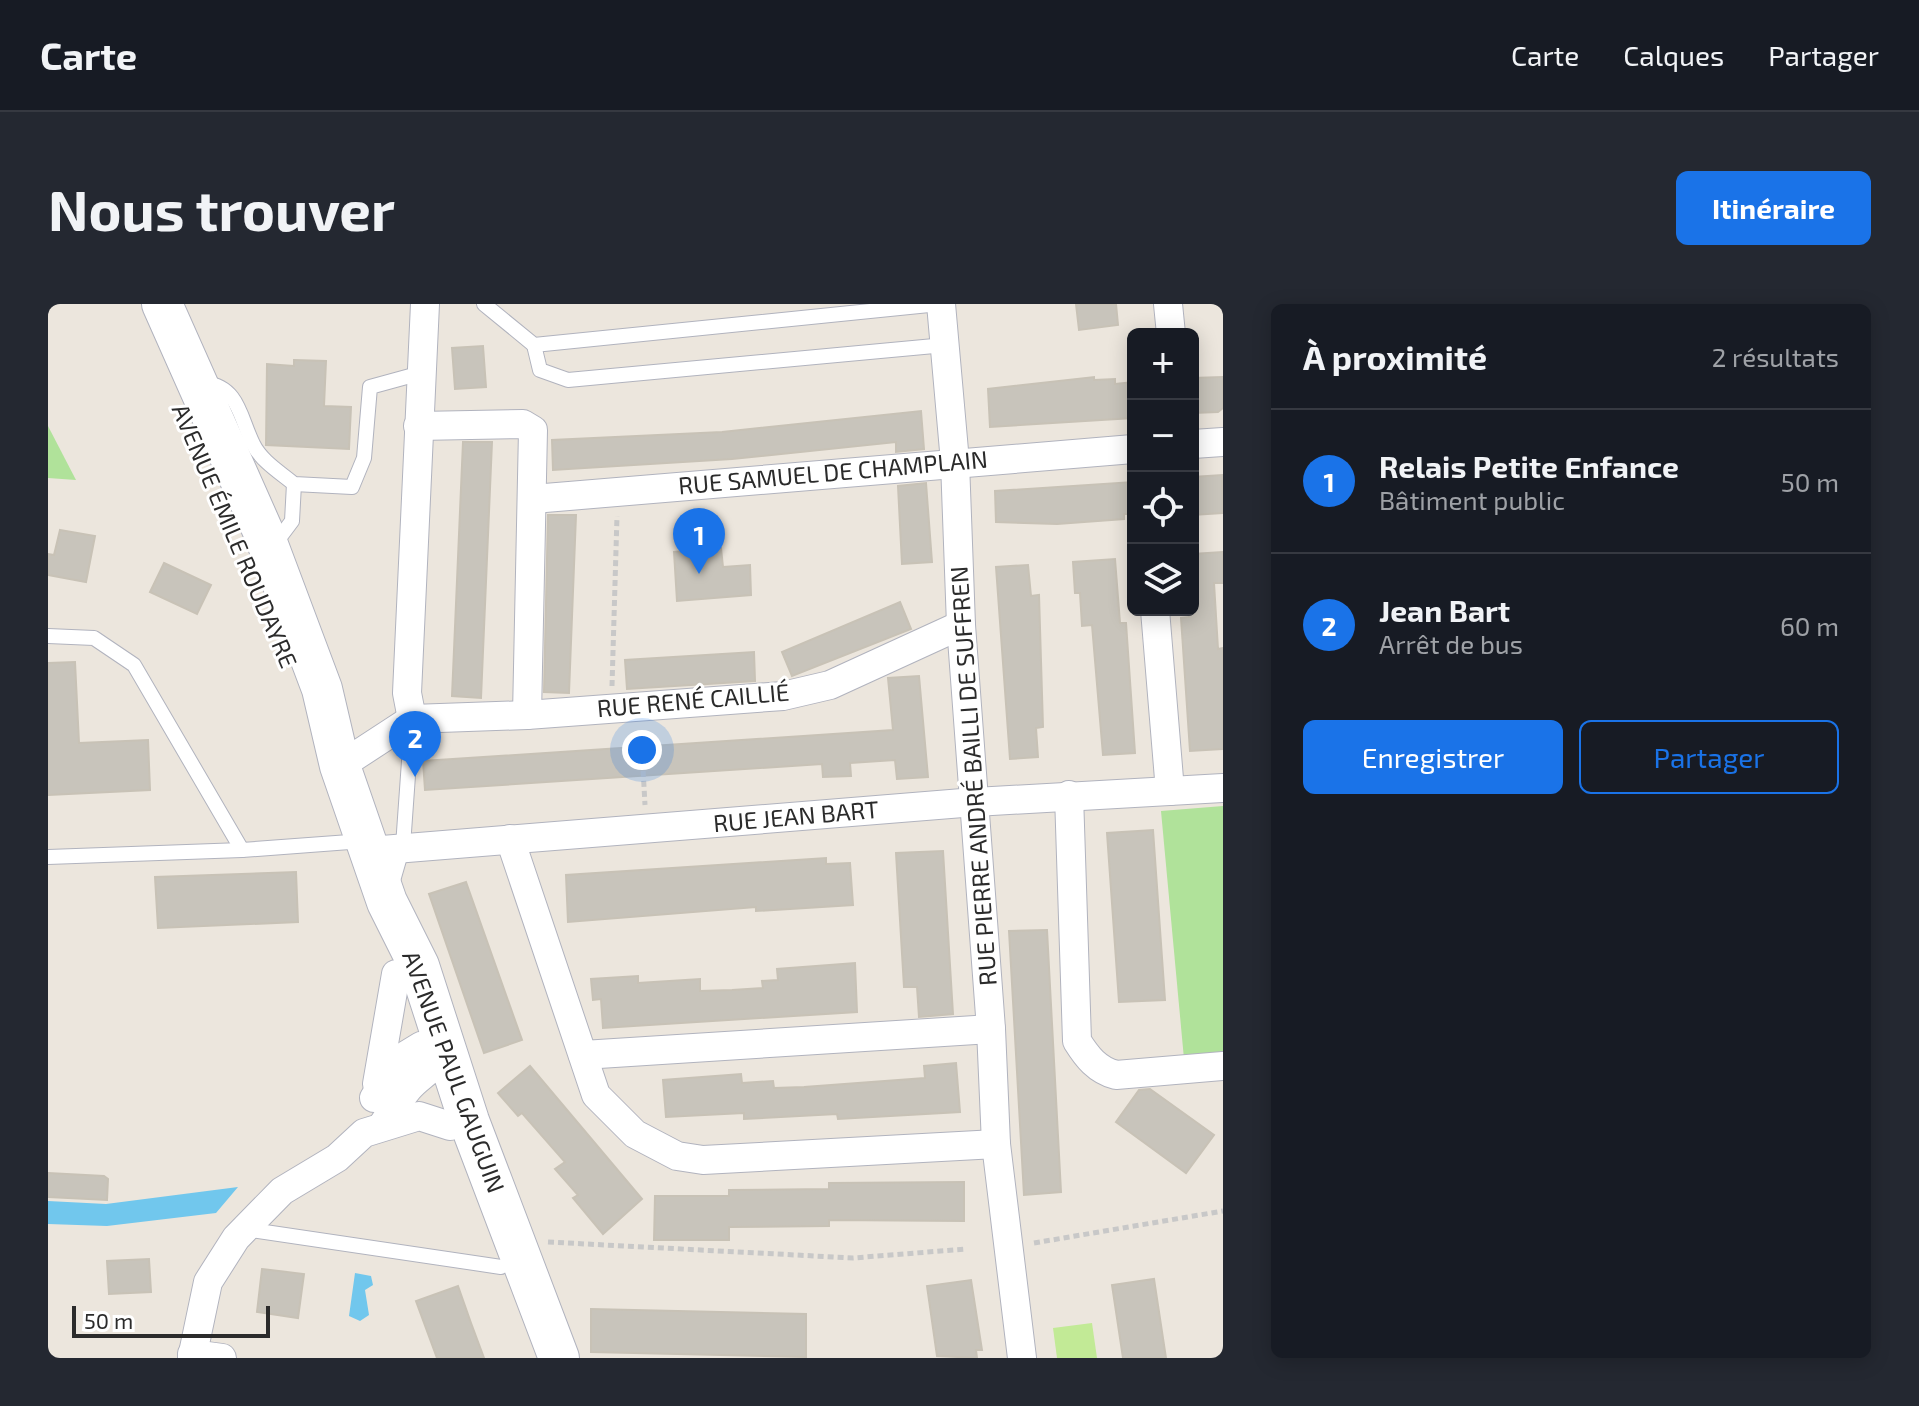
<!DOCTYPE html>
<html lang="fr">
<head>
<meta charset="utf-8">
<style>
	:root { --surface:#171b24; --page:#242831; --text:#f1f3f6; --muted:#9ea1a6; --line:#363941; --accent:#1a73e8 }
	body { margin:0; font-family:"Exo 2",sans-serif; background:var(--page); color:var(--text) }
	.controls { position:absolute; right:24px; top:24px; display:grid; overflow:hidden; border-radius:12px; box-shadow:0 4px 20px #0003 }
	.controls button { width:72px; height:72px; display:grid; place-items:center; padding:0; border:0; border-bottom:2px solid var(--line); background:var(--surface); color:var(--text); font:40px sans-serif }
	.scale { position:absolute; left:24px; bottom:20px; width:198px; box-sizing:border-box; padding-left:8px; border:4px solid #2b2b2b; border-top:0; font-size:22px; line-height:28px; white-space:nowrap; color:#2b2b2b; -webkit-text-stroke:6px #fff; paint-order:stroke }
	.you { position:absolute; left:594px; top:446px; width:28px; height:28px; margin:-20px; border:6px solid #fff; border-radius:50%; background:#1a73e8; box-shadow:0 0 0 12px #1a73e833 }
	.badge { display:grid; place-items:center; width:52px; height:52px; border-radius:50%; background:var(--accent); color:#fff; font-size:26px; font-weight:700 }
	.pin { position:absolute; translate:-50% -66px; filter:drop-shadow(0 2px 4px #0008) }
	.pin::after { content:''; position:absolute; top:42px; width:28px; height:24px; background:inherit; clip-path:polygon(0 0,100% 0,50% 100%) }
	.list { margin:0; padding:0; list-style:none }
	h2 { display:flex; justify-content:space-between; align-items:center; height:104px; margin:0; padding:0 32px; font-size:34px }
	h2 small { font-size:26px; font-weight:400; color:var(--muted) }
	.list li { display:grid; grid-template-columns:52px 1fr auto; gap:24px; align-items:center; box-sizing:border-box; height:144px; padding:0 32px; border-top:2px solid var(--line) }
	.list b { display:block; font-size:30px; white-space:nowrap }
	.list p { margin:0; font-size:26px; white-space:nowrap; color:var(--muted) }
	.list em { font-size:26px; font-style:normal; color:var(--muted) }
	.actions { display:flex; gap:16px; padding:24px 32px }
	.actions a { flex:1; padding:18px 0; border:2px solid var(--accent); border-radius:12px; text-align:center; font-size:28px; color:var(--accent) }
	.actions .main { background:var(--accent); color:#fff }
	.icon { flex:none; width:44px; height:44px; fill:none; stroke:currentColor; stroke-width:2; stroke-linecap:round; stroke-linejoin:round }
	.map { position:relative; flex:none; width:1175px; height:1054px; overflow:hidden; border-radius:12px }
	header { display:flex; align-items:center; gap:48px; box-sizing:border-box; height:112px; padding:0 40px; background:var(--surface); border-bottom:2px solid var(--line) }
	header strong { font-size:38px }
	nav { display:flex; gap:44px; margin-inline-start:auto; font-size:28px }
	.intro { display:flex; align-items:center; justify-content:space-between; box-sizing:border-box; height:192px; padding:0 48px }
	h1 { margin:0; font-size:56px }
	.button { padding:20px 36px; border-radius:12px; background:var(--accent); color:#fff; font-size:28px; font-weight:700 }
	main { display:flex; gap:48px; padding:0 48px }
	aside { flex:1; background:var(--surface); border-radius:12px; box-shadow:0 4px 20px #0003 }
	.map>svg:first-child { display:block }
	.green { fill:#b0e29a }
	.pitch { fill:#c2ea96 }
	.water { fill:#71c7ed }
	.building { fill:#c8c4bb; stroke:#c8c2b6; stroke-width:2 }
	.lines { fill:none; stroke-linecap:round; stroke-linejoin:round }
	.lane-casing { stroke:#b1b3be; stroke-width:16 }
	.street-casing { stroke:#b1b3be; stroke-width:30 }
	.secondary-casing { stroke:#b1b3be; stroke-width:42 }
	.path { stroke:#c8c8c8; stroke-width:5; stroke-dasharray:6 4; stroke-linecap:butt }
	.lane { stroke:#fff; stroke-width:14 }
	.street { stroke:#fff; stroke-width:28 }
	.secondary { stroke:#fff; stroke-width:40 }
	.labels { text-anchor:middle; stroke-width:6; stroke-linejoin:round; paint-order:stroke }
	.street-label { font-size:24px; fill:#2b2b2b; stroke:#fff }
</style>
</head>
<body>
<header>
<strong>Carte</strong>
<nav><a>Carte</a><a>Calques</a><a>Partager</a></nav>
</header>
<div class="intro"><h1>Nous trouver</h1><a class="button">Itinéraire</a></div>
<main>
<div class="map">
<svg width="1175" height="1054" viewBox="0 0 1175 1054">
	<rect width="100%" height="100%" fill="#ece6dd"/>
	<g class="green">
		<path d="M0,122l28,54 -28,-2z"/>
		<path d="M1175,502v249l-39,4 -23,-248z"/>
	</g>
	<path class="pitch" d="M1044,1019l5,35h-40l-4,-30z"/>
	<g class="water">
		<path d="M190,883l-22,26 -109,13 -59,-2v-23l58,3z"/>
		<path d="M307,969l16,3 2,9 -8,5 4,25 -9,6 -11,-5z"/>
	</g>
	<g class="building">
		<path d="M1028,0h40l2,21 -39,5z"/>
		<path d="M435,42l3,41 -31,2 -3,-41z"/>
		<path d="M246,56l32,1 -2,45 27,1 -2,42 -83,-4 1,-81 27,2z"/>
		<path d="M1046,73v3l21,-1v5l18,-2v36l-143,9 -2,-38z"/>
		<path d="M1175,73v31l-5,4 -25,1v-35z"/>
		<path d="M873,107l3,38 -28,3v-10l-164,17 -179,11 -1,-30 170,-8z"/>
		<path d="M415,138h29l-11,256 -29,-2z"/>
		<path d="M1174,171l1,38 -30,2v-38z"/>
		<path d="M1085,178v32h-9v5l-67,5 -61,-2 -1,-31z"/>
		<path d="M878,179l6,79 -30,2 -4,-78z"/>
		<path d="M500,211h28l-7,178 -25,-1z"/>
		<path d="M12,226l35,6 -9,46 -38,-7v-21l6,1z"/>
		<path d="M673,244l2,19 27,-2 1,30 -74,6 -3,-49z"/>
		<path d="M1175,248v31h-9l4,66 5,-1v101l-33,2 -9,-133 8,-1 -1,-7h5v-56z"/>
		<path d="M1067,255l5,64h6l9,130 -32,2 -11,-130 -10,1 -2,-33h-5l-2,-31z"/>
		<path d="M116,259l47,22 -14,29 -47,-22z"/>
		<path d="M980,261l3,31 8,-1 4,132 -7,1 2,29 -28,2 -14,-192z"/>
		<path d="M852,298l11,27 -119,47 -10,-24z"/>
		<path d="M706,348l1,29 -128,8 -2,-29z"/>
		<path d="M27,358l4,81 69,-3 2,50 -102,5v-132z"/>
		<path d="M871,372l9,101 -31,2 -2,-19 -45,3 1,13 -28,1 -1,-13 -397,26 -2,-29 470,-31 -5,-52z"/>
		<path d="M1105,526l12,170 -46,2 -12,-169z"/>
		<path d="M895,547l10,163 -34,3 -2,-30h-13l-8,-134z"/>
		<path d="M778,554v6l24,-1 3,42 -97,6v-4l-188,15 -2,-47z"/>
		<path d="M248,568l2,50 -140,6 -3,-51z"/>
		<path d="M418,578l56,158 -38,13 -55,-159z"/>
		<path d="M999,626l14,262 -37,3 -15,-264z"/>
		<path d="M807,659l2,49 -254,16 -2,-29 -8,1 -2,-21 47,-3v7l62,-4v12l32,-1 31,-2 -1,-7 16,-1 -1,-11z"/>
		<path d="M908,759l4,49 -122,7 -1,-5 -93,5v-6l-78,4 -3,-37 78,-6 1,9 31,-2 1,7 30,-1 121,-9 -1,-12z"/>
		<path d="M482,762l112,133 -39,35 -30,-36 5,-3 -23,-26 10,-7 -43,-49 -4,3 -20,-23z"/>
		<path d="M1102,785l64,46 -28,38 -70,-51 23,-32z"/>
		<path d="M0,869l56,3 4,3 -1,21 -59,-3z"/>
		<path d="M916,878v39l-135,-1v6l-100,1v13h-75l1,-44h74v-6l100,-1v-6z"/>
		<path d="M101,955l2,33 -42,2 -2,-33z"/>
		<path d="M214,965l42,5 -6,44 -41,-6z"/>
		<path d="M1106,975l12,79h-43l-11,-73z"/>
		<path d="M923,976l11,70h-6l1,8 -40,-2 -10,-70z"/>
		<path d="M410,982l13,37 13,35h-47l-21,-57z"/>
		<path d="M543,1005l215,5v43l-215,-5z"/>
	</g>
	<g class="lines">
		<g class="lane-casing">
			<g id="lane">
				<path d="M436,0l50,41 405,-41"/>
				<path d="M486,41l6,25 28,10 377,-35"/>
				<path d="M157,79c34,4 35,35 48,61 8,17 28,29 41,40l58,3 12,-29 6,-71 51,-14"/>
				<path d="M226,241l18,-24 2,-37"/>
				<path d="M0,332l46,2 40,27 108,185"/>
				<path d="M0,553l194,-7 121,-9"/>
				<path d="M344,580l11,-38 9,-127"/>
				<path d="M197,925l256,38"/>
			</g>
		</g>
		<g class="street-casing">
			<g id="street">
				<path d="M893,0l14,158 6,163 30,404 5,115 26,214"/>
				<path d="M1120,0l3,30"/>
				<path d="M370,122l105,-2 10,6 -6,285"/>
				<path d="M1145,140l30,-2"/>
				<path d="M485,195l600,-50"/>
				<path d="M1107,306l15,181"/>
				<path d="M364,415l115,-4 256,-19 47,-11 131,-60"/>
				<path d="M364,415l-5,-26 18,-389"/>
				<path d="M292,462l72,-47"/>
				<path d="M1021,491l8,246c10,16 20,29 39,34l107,-9"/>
				<path d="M462,535l86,256 39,39 42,22 26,4 293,-16"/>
				<path d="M322,547l605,-49 248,-14"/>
				<path d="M535,751l408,-26"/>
				<path d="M329,780l19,-110"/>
				<path d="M326,794l24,-38 23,-14 18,13 8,16"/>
				<path d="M334,822c8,-12 16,-25 26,-37 14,-17 30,-18 32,-44"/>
				<path d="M144,1050l30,4"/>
				<path d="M144,1054l16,-76 28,-44 46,-47 55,-33 27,-25 55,-17 31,10"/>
			</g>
		</g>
		<g class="secondary-casing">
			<path id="secondary" d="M114,0l100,225 60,160 18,77 47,136 32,64 50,155 90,237"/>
		</g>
		<g class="path">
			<path d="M564,382l5,-170"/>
			<path d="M593,427l4,74"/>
			<path d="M500,938l305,16 113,-9"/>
			<path d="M986,939l189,-32"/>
		</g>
		<use href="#lane" class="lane"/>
		<use href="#street" class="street"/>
		<use href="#secondary" class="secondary"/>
	</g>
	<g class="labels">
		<g class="street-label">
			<text transform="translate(785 169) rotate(-5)" y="8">RUE SAMUEL DE CHAMPLAIN</text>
			<text transform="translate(186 232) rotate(67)" y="8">AVENUE ÉMILE ROUDAYRE</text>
			<text transform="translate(645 397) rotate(-5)" y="8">RUE RENÉ CAILLIÉ</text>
			<text transform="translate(926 472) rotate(-94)" y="8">RUE PIERRE ANDRÉ BAILLI DE SUFFREN</text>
			<text transform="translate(748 513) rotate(-5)" y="8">RUE JEAN BART</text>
			<text transform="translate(405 768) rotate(70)" y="8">AVENUE PAUL GAUGUIN</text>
		</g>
	</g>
</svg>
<div class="controls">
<button>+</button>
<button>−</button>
<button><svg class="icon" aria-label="locate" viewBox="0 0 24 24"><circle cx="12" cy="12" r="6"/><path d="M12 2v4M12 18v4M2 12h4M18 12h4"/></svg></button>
<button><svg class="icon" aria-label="layers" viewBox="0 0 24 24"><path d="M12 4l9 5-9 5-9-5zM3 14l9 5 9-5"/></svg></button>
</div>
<div class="scale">50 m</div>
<div class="you"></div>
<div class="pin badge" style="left:651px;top:270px">1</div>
<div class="pin badge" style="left:367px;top:473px">2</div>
</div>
<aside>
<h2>À proximité<small>2 résultats</small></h2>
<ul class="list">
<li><span class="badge">1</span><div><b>Relais Petite Enfance</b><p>Bâtiment public</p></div><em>50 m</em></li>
<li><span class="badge">2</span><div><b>Jean Bart</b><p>Arrêt de bus</p></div><em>60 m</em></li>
</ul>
<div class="actions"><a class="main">Enregistrer</a><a>Partager</a></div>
</aside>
</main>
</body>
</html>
